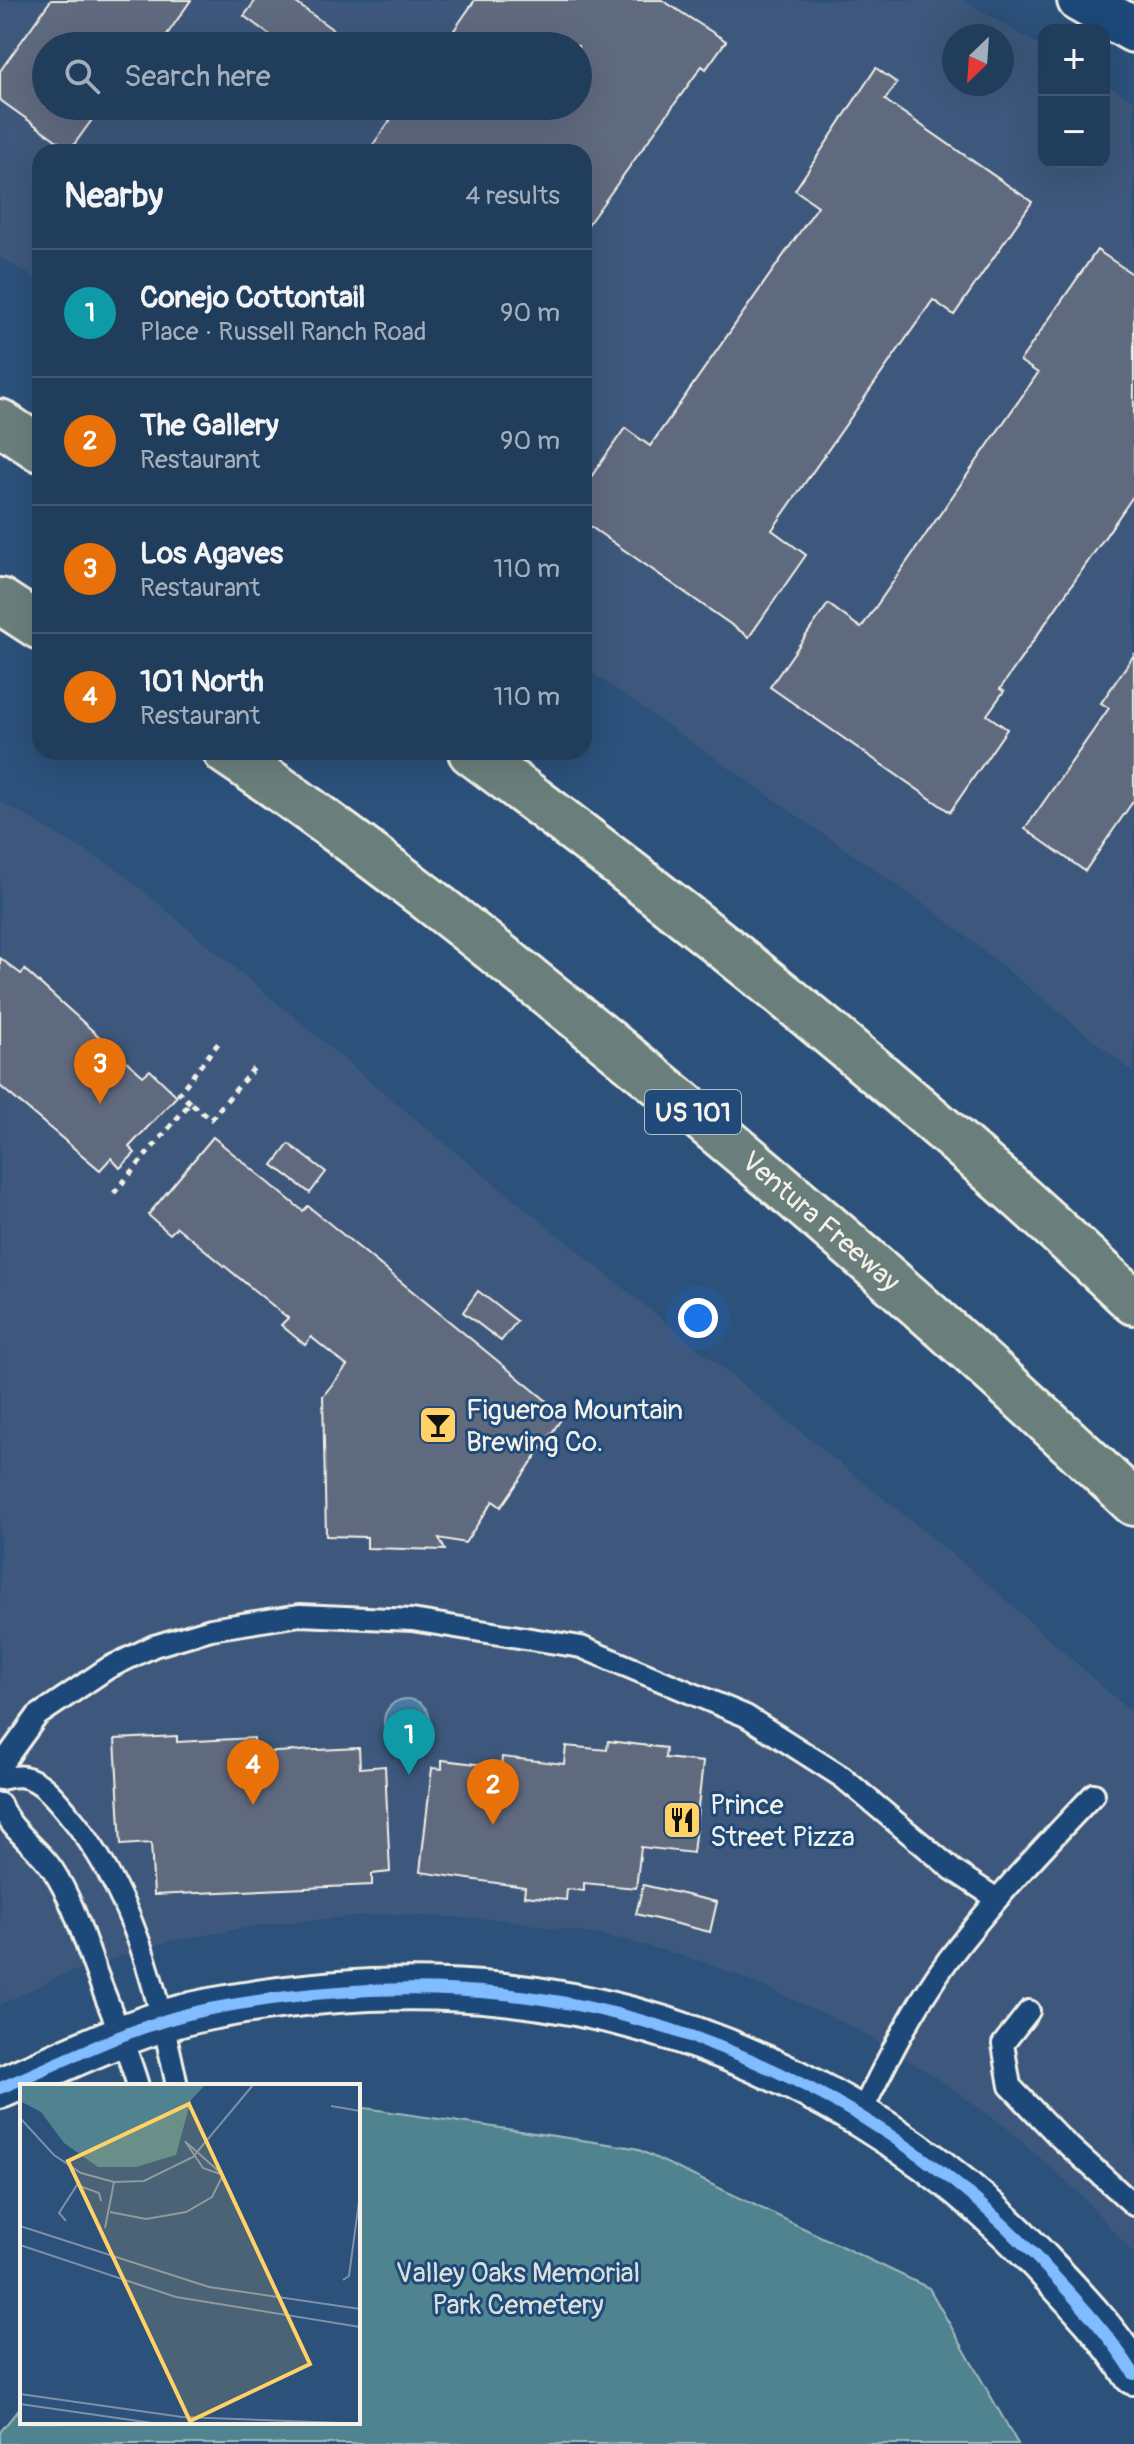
<!DOCTYPE html>
<html lang="en">
<head>
<meta charset="utf-8">
<style>
	:root { --surface:#213d5c; --page:#294462; --text:#f1f3f6; --muted:#a2aebb; --line:#3e5672; --accent:#95b2f1 }
	body { margin:0; font-family:Pangolin,sans-serif; background:var(--page); color:var(--text) }
	.controls { position:absolute; right:24px; top:24px; display:grid; overflow:hidden; border-radius:16px; box-shadow:0 8px 32px #0002 }
	.controls button { width:72px; height:72px; display:grid; place-items:center; padding:0; border:0; border-bottom:2px solid var(--line); background:var(--surface); color:var(--text); font:40px sans-serif }
	.compass { position:absolute; left:942px; top:24px; width:72px; height:72px; border-radius:50%; background:var(--surface); box-shadow:0 8px 32px #0002; rotate:205deg }
	.you { position:absolute; left:698px; top:1318px; width:28px; height:28px; margin:-20px; border:6px solid #fff; border-radius:50%; background:#1a73e8; box-shadow:0 0 0 12px #1a73e833 }
	.badge { display:grid; place-items:center; width:52px; height:52px; border-radius:50%; background:var(--accent); color:#fff; font-size:26px; font-weight:700 }
	.pin { position:absolute; translate:-50% -66px; filter:drop-shadow(0 2px 4px #0008) }
	.pin::after { content:''; position:absolute; top:42px; width:28px; height:24px; background:inherit; clip-path:polygon(0 0,100% 0,50% 100%) }
	.list { margin:0; padding:0; list-style:none }
	h2 { display:flex; justify-content:space-between; align-items:center; height:104px; margin:0; padding:0 32px; font-size:34px }
	h2 small { font-size:26px; font-weight:400; color:var(--muted) }
	.list li { display:grid; grid-template-columns:52px 1fr auto; gap:24px; align-items:center; box-sizing:border-box; height:128px; padding:0 32px; border-top:2px solid var(--line) }
	.list b { display:block; font-size:30px; white-space:nowrap }
	.list p { margin:0; font-size:26px; white-space:nowrap; color:var(--muted) }
	.list em { font-size:26px; font-style:normal; color:var(--muted) }
	.icon { flex:none; width:44px; height:44px; fill:none; stroke:currentColor; stroke-width:2; stroke-linecap:round; stroke-linejoin:round }
	.map { position:relative; flex:none; width:1134px; height:2444px; overflow:hidden }
	.search { position:absolute; background:var(--surface); box-shadow:0 8px 32px #0002; left:32px; top:32px; width:560px; height:88px; display:flex; align-items:center; gap:20px; box-sizing:border-box; padding:0 28px; border-radius:44px; color:var(--muted); font-size:30px }
	.panel { position:absolute; background:var(--surface); box-shadow:0 8px 32px #0002; left:32px; top:144px; width:560px; height:616px; border-radius:24px }
	.map>svg:first-child { display:block }
	.built { fill:#3c597c; fill-rule:evenodd }
	.green { fill:#50838f; stroke:#a2babc; stroke-width:2 }
	.water { fill:#477da4; stroke:#8cabbf; stroke-width:2 }
	.building { fill:#606b7f; stroke:#f4f1e8; stroke-width:2 }
	.lines { fill:none; stroke-linecap:round; stroke-linejoin:round }
	.lane-casing { stroke:#f4f1e8; stroke-width:26 }
	.street-casing { stroke:#f4f1e8; stroke-width:46 }
	.secondary-casing { stroke:#f4f1e8; stroke-width:50 }
	.highway-casing { stroke:#f4f1e8; stroke-width:50 }
	.path { stroke:#f4f1e8; stroke-width:5; stroke-dasharray:6 6; stroke-linecap:butt }
	.lane { stroke:#1f4a7a; stroke-width:20 }
	.street { stroke:#1f4a7a; stroke-width:40 }
	.secondary { stroke:#1f4a7a; stroke-width:44 }
	.highway { stroke:#6b7f7c; stroke-width:44 }
	.cycleway-casing { stroke:#1f4a7a; stroke-width:17 }
	.cycleway { stroke:#80bcff; stroke-width:12 }
	.labels { text-anchor:middle; stroke-width:6; stroke-linejoin:round; paint-order:stroke }
	.shield { fill:#1f4a7a; stroke:#b4bfc7; stroke-width:2 }
	.shield-label { font-size:26px; font-weight:bold; fill:#f4f1e8 }
	.street-label { font-size:28px; fill:#f4f1e8; stroke:#1f4a7a }
	.poi-label { font-size:28px; fill:#f4f1e8; stroke:#1f4a7a; text-anchor:start }
	.park-label { font-size:28px; fill:#dbe0db; stroke:#1f4a7a }
	.inset-road { fill:none; stroke:#7c91a7; stroke-width:2 }
	.view { fill:#ffd166; fill-opacity:0.15; stroke:#ffd166; stroke-width:4 }
	.inset-edge { fill:none; stroke:#f4f1e8; stroke-width:4 }
</style>
</head>
<body>
<div class="map">
<svg width="1134" height="2444" viewBox="0 0 1134 2444">
	<rect width="100%" height="100%" fill="#2c517b"/>
	<filter id="ink" filterUnits="userSpaceOnUse"><feTurbulence type="fractalNoise" baseFrequency=".0125" numOctaves="2"/><feDisplacementMap in="SourceGraphic" scale="16" xChannelSelector="R" yChannelSelector="G"/><feConvolveMatrix kernelMatrix="1 2 1 2 8 2 1 2 1" color-interpolation-filters="sRGB"/></filter>
	<g filter="url(#ink)">
		<g class="built">
			<path d="M0,0h963l81,48v114h60v-79l30,18v972l-197,-160 -353,-246v-515h-544v129l-40,-24zM954,36h48v48h-48zM46,46h532v60h-532z"/>
			<path d="M0,801l117,68 320,268 542,439 155,139v539l-54,-60 -73,-66 -74,-53 -79,-47 -71,-33 -76,-32 -85,-24 -117,-19 -120,-6 -117,10 -102,18 -101,32 -65,31z"/>
		</g>
		<path class="green" d="M358,2107l277,41 294,140 89,156h-1018v-12l22,-27v17h336z"/>
		<circle class="water" cx="407" cy="1722" r="23"/>
		<g class="building">
			<path d="M51,0h140l-32,46h-113v60h56l-32,44 -70,-50v-29z"/>
			<path d="M256,0h36l51,37 -6,9h-52l-41,-30z"/>
			<path d="M475,0h187l64,41 -20,28 -4,-3 -118,164v-78h-216l32,-46h178v-60h-135z"/>
			<path d="M876,68l21,15 -12,17 147,102 -78,113 -21,-15 -161,230 34,25 -57,82 -165,-115v-35l41,-59 25,18 168,-240 -23,-16z"/>
			<path d="M1097,250l37,25v220l-134,194 4,2 -17,24 20,14 -57,83 -180,-125 58,-83 33,24 177,-255 -18,-12z"/>
			<path d="M1134,655v145l-49,71 -60,-42 84,-121 -8,-5z"/>
			<path d="M0,958l21,16 4,-4 118,106 7,-6 27,26 -48,51 6,6 -15,15 -9,-10 -11,12 -100,-84z"/>
			<path d="M213,1137l90,74 5,-5 256,209 -63,92 -8,-6 -28,42 -26,-5 6,12 -78,-2v-11l-41,-1 -3,-140 24,-30 -36,-29 -6,8 -24,-20 7,-7 -111,-91 -7,7 -22,-19z"/>
			<path d="M289,1144l37,28 -16,21 -37,-28z"/>
			<path d="M478,1291l39,30 -16,20 -38,-29z"/>
			<path d="M177,1736v6l77,-4 1,15 104,-5 1,20 25,-2 5,106 -18,2v11l-218,10 -3,-52 -30,2 -6,-106z"/>
			<path d="M608,1741l58,7 -1,10 38,4 -10,91 -52,-6 -5,41 -52,-5v8l-17,-2 -1,11 -42,-4 1,-9 -105,-15 12,-104 10,1v-9l59,7 1,-10 62,7 2,-18 41,4z"/>
			<path d="M643,1885l74,17 -7,30 -74,-18z"/>
		</g>
		<g class="lines">
			<g class="lane-casing">
				<g id="lane">
					<path d="M0,1767l37,-51 71,-48 46,-22 57,-17 89,-14 112,5 169,27 165,69 96,61 111,93 44,29"/>
					<path d="M0,1779c7,-1 17,-4 24,-2 17,3 32,22 42,34 66,77 91,178 111,275"/>
					<path d="M0,1804c10,27 38,43 53,66 22,34 31,71 45,107 14,37 29,71 40,109"/>
					<path d="M1029,2011l-26,33 7,42 50,52 74,67"/>
					<path d="M860,2115c26,-53 53,-107 88,-155 44,-59 95,-112 146,-166"/>
				</g>
			</g>
			<g class="street-casing">
				<path id="street" d="M0,2088c68,-28 137,-65 210,-79 95,-18 198,-25 294,-15 200,21 398,121 535,266 34,36 69,72 95,114"/>
			</g>
			<g class="secondary-casing">
				<path id="secondary" d="M1080,0l54,30"/>
			</g>
			<g class="highway-casing">
				<g id="highway">
					<path d="M0,422l40,27"/>
					<path d="M0,601l40,26"/>
					<path id="s1" d="M226,752c130,87 254,187 376,285 183,149 361,303 532,466"/>
					<path d="M471,752c230,171 455,353 663,550"/>
				</g>
			</g>
			<g class="path">
				<path d="M190,1103l-11,-10 41,-52"/>
				<path d="M114,1193l76,-90 21,16 43,-51"/>
			</g>
			<use href="#lane" class="lane"/>
			<use href="#street" class="street"/>
			<use href="#secondary" class="secondary"/>
			<use href="#highway" class="highway"/>
			<g class="cycleway-casing">
				<path id="cycleway" d="M0,2088c68,-28 137,-65 210,-79 95,-18 198,-25 294,-15 200,21 398,121 535,266 34,36 69,72 95,114"/>
			</g>
			<use href="#cycleway" class="cycleway"/>
		</g>
	</g>
	<defs>
		<g id="bar-square" transform="scale(2)"><rect x="-9" y="-9" width="18" height="18" rx="4" fill="#ffd166" stroke="#1f4a7a"/><path d="M-6-5H6L.8 .8V4.5H3.5V6h-7V4.5H-.8V.8Z" fill="#111"/></g>
		<g id="restaurant-square" transform="scale(2)"><rect x="-9" y="-9" width="18" height="18" rx="4" fill="#ffd166" stroke="#1f4a7a"/><path d="M-5-6h1v4h1v-4h1v4h1v-4h1v5L-1.5 .5V6h-2V.5L-5-1ZM5-6V6H3V1.5H1.5Q1.5-4 5-6Z" fill="#111"/></g>
	</defs>
	<g fill-rule="evenodd">
		<use href="#bar-square" x="438" y="1425"/>
		<use href="#restaurant-square" x="682" y="1820"/>
	</g>
	<g class="labels">
		<rect class="shield" x="645" y="1090" width="96" height="44" rx="6"/>
		<g class="shield-label">
			<text x="693" y="1121">US 101</text>
		</g>
		<g class="street-label">
			<text dy="10" stroke="none"><textPath href="#s1" startOffset="758">Ventura Freeway</textPath></text>
		</g>
		<g class="poi-label">
			<text x="466" y="1419">Figueroa Mountain<tspan x="466" dy="32">Brewing Co.</tspan></text>
			<text x="710" y="1814">Prince<tspan x="710" dy="32">Street Pizza</tspan></text>
		</g>
		<g class="park-label">
			<text x="518" y="2282">Valley Oaks Memorial<tspan x="518" dy="32">Park Cemetery</tspan></text>
		</g>
	</g>
	<g transform="translate(20 2084)">
		<rect width="340" height="340" fill="#2c517b"/>
		<path d="M0,1h185l-14,15 -15,55 -40,12h-38l-34,-24 -23,-31 -21,-11z" fill="#50838f"/>
		<path class="inset-road" d="M311,22l29,5M0,34l34,37 27,18 33,9 30,-1 49,-24 60,-72M165,57l18,27 20,7M167,59l36,32M90,128l36,7 40,-7 26,-15 11,-22M46,137l-7,-8 18,-28 22,8 2,8M0,142l189,61 151,22M85,144l9,-46M0,161l156,52 184,30M323,196l6,-4 11,-82M0,310l162,23 160,6M0,320l132,19"/>
		<path class="view" d="M169,20l121,260 -120,57 -122,-260z"/>
		<rect width="340" height="340" class="inset-edge"/>
	</g>
</svg>
<div class="controls">
<button>+</button>
<button>−</button>
</div>
<svg class="compass" viewBox="-18 -18 36 36"><path d="M0-13l5 13h-10z" fill="#e53935"/><path d="M0 13l5-13h-10z" fill="#a2aebb"/></svg>
<div class="you"></div>
<div class="pin badge" style="left:409px;top:1775px;background:#0f9aa8">1</div>
<div class="pin badge" style="left:493px;top:1825px;background:#e8710a">2</div>
<div class="pin badge" style="left:100px;top:1104px;background:#e8710a">3</div>
<div class="pin badge" style="left:253px;top:1805px;background:#e8710a">4</div>
<div class="search"><svg class="icon" aria-label="search" viewBox="0 0 24 24"><circle cx="10" cy="10" r="6"/><path d="M15 15l6 6"/></svg>Search here</div>
<section class="panel">
<h2>Nearby<small>4 results</small></h2>
<ul class="list">
<li><span class="badge" style="background:#0f9aa8">1</span><div><b>Conejo Cottontail</b><p>Place · Russell Ranch Road</p></div><em>90 m</em></li>
<li><span class="badge" style="background:#e8710a">2</span><div><b>The Gallery</b><p>Restaurant</p></div><em>90 m</em></li>
<li><span class="badge" style="background:#e8710a">3</span><div><b>Los Agaves</b><p>Restaurant</p></div><em>110 m</em></li>
<li><span class="badge" style="background:#e8710a">4</span><div><b>101 North</b><p>Restaurant</p></div><em>110 m</em></li>
</ul>
</section>
</div>
</body>
</html>
